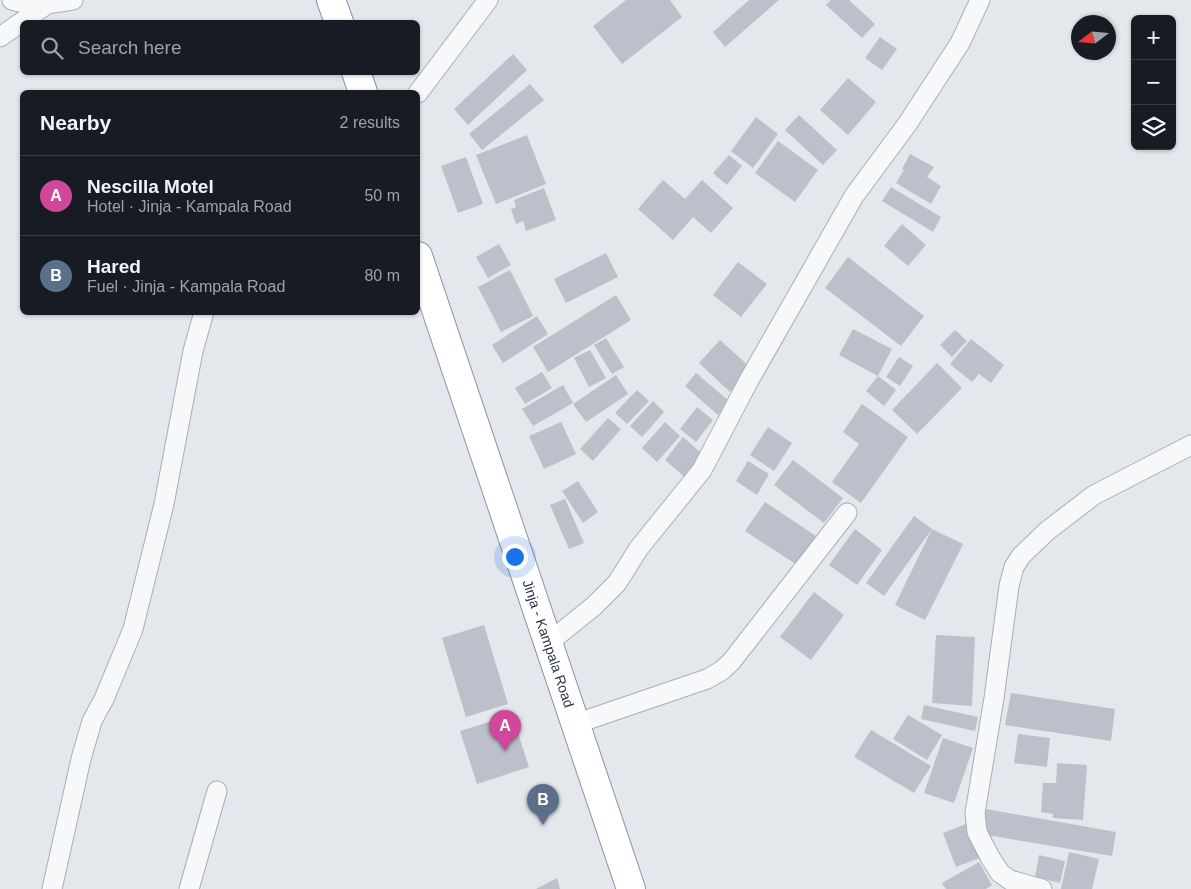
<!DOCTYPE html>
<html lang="en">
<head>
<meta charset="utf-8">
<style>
	:root { --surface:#171b24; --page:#20242c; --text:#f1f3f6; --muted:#9ea1a6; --line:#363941; --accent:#b45309 }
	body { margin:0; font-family:Arial,sans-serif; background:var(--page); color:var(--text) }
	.controls { position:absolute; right:15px; top:15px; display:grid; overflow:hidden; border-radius:8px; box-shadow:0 1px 4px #0004 }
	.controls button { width:45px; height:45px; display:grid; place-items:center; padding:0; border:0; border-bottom:1px solid var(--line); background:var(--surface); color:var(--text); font:25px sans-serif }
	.compass { position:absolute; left:1071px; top:15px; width:45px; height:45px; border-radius:50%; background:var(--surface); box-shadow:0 1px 4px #0004; rotate:254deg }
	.you { position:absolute; left:514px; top:556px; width:18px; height:18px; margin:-12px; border:4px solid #fff; border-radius:50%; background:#1a73e8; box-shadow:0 0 0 8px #1a73e833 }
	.badge { display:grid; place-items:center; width:32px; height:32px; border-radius:50%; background:var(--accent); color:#fff; font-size:16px; font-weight:700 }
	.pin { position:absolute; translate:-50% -41px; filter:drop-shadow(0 1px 2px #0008) }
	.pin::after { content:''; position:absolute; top:26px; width:18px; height:15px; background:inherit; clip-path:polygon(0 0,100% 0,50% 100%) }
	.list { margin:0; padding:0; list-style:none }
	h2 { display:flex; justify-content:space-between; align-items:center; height:65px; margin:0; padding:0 20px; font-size:21px }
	h2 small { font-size:16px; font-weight:400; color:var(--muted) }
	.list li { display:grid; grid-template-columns:32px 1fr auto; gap:15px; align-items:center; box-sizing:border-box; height:80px; padding:0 20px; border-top:1px solid var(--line) }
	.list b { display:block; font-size:19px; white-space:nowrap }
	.list p { margin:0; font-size:16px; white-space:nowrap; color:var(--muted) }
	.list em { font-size:16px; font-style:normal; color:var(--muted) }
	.icon { flex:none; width:28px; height:28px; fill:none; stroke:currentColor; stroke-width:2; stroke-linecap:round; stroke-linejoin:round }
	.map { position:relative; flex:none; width:1191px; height:889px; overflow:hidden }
	.search { position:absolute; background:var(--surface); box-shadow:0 1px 4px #0004; left:20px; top:20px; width:400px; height:55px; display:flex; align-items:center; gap:12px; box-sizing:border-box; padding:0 18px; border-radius:8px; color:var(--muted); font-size:19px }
	.panel { position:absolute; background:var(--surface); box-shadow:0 1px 4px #0004; left:20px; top:90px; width:400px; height:225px; border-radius:8px }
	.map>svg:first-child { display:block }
	.building { fill:#bbc0ca }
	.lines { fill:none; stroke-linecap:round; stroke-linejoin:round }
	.street-casing { stroke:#a9aeb7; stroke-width:21 }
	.highway-casing { stroke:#8b94a3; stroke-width:30 }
	.street { stroke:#f7f8fa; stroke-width:19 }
	.highway { stroke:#fff; stroke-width:28 }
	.labels { text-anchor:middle; stroke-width:4; stroke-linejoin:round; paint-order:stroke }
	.street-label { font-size:14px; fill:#2b3445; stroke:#f4f6f9 }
</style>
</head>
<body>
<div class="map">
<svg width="1191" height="889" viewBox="0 0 1191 889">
	<rect width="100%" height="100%" fill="#e4e7ec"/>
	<g class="building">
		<path d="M626,0h44l12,17 -60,47 -29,-38z"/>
		<path d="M749,0h30l-54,47 -12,-15z"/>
		<path d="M831,0h18l26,24 -13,14 -36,-33z"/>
		<path d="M880,37l17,12 -15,21 -17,-12z"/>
		<path d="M513,54l14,16 -59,55 -14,-16z"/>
		<path d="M848,78l28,24 -28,33 -28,-25z"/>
		<path d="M530,84l14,16 -62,50 -13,-16z"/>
		<path d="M799,115l38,35 -14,15 -38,-35z"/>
		<path d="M756,117l22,17 -25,34 -22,-17z"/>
		<path d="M527,135l19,49 -50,20 -20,-49z"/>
		<path d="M778,141l40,29 -23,32 -40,-29z"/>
		<path d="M910,154l24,13 -7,10 14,9 -10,18 -35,-21 8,-13 -2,-1z"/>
		<path d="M729,155l13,11 -15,19 -14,-12z"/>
		<path d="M466,157l17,47 -25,9 -17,-47z"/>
		<path d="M663,180l22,19 17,-19 31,28 -22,25 -18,-16 -20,23 -35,-31z"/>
		<path d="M891,187l50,30 -8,15 -51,-31z"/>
		<path d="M544,188l12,32 -30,11 -3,-10 -7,3 -5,-15 5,-2 -2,-7z"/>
		<path d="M902,224l24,21 -18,21 -24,-20z"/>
		<path d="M499,244l12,21 -23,13 -12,-21z"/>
		<path d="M606,253l12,24 -52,26 -12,-24z"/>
		<path d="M848,257l76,59 -23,30 -76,-58z"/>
		<path d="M738,262l29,22 -26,33 -28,-22z"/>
		<path d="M510,270l23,46 -32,16 -23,-45z"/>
		<path d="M616,295l15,25 -83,52 -15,-25z"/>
		<path d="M537,316l11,18 -45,29 -11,-18z"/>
		<path d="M853,329l39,20 -14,27 18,14 -12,16 -18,-15 12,-15 -39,-21z"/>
		<path d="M955,330l12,11 -15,16 -12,-12z"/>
		<path d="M606,338l18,29 -12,7 -18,-29z"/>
		<path d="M971,339l33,26 -13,18 -12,-9 -7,8 -22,-18z"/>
		<path d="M720,340l32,29 -22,23 -31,-29z"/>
		<path d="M590,350l16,28 -17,9 -15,-29z"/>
		<path d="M899,357l14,9 -13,20 -14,-9z"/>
		<path d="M937,363l25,25 -45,46 -25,-24z"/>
		<path d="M542,372l10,16 -27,16 -10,-16z"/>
		<path d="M696,373l33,28 -11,14 -33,-29z"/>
		<path d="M616,375l12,19 -42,28 -13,-18z"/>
		<path d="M563,385l10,18 -40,23 -11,-17z"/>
		<path d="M637,390l12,11 -22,23 -12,-11z"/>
		<path d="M653,401l11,11 -22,25 -12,-11z"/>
		<path d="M862,404l46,33 -47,66 -29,-21 27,-38 -16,-12z"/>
		<path d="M697,407l16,13 -17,22 -16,-13z"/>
		<path d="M608,418l13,11 -28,32 -13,-12z"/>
		<path d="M561,422l15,32 -32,15 -15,-33z"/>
		<path d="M665,422l15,14 -23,26 -15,-14z"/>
		<path d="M768,427l24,16 -18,28 -24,-16z"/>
		<path d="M683,437l23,20 -19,22 -22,-19z"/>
		<path d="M793,460l50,38 -19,25 -50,-38z"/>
		<path d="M748,461l21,13 -12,21 -21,-14z"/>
		<path d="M578,481l20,31 -15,11 -21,-32z"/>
		<path d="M565,499l19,44 -15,6 -19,-44z"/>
		<path d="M765,502l51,34 -19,29 -52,-34z"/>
		<path d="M914,516l18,13 -48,67 -18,-13z"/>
		<path d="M855,529l27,21 -25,35 -28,-20z"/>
		<path d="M932,529l31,15 -38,76 -30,-15z"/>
		<path d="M814,592l30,23 -33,45 -31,-23z"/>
		<path d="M484,625l24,79 -42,13 -24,-79z"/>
		<path d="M936,635l39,2 -3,69 -40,-3z"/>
		<path d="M1011,693l104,16 -4,32 -106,-16z"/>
		<path d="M924,705l54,12 -3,14 -54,-12z"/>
		<path d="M512,715l17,52 -52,17 -17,-53z"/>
		<path d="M908,715l34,20 -15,25 -34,-21z"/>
		<path d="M871,730l60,36 -17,27 -60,-36z"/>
		<path d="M1018,734l32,4 -3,29 -33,-4z"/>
		<path d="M943,738l30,10 -19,55 -30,-10z"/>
		<path d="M1057,763l30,2 -4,55 -30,-2v-4l-12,-2 2,-29h13z"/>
		<path d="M986,809l130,23 -4,24 -131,-22z"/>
		<path d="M966,824l14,34 -24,9 -13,-34z"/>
		<path d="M1069,852l30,7 -7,30h-31z"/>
		<path d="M1039,855l26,6 -5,22 -25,-6z"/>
		<path d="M979,862l13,23 -6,4h-40l-4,-6z"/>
		<path d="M557,878l3,11h-24z"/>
	</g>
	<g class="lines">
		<g class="street-casing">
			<g id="street">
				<path d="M12,0c21,7 39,4 61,0"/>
				<path d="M0,37l46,-32"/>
				<path d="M418,93l70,-93"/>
				<path d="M548,643l46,-37 23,-23 22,-35 63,-78 46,-88 106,-186 54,-73 24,-37 28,-43 20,-43"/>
				<path d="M575,724l132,-45 14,-8 10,-9 116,-149"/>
				<path d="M52,889l29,-130 11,-38 12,-22 29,-70 31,-125 29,-153 11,-39"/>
				<path d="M189,889l28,-98"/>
				<path d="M1042,889l-32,-9 -10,-7 -9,-14 -14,-27 -2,-19 19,-115 15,-112 5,-19 7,-11 26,-25 47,-36 97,-50"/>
			</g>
		</g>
		<g class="highway-casing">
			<g id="highway">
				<path d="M331,0l8,22"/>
				<path d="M356,72l7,20"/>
				<path id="s1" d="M418,256l213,633"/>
			</g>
		</g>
		<use href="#street" class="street"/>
		<use href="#highway" class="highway"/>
	</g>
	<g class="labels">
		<g class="street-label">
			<text dy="5" stroke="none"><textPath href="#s1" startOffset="409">Jinja - Kampala Road</textPath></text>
		</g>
	</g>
</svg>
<div class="controls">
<button>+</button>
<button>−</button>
<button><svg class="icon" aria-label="layers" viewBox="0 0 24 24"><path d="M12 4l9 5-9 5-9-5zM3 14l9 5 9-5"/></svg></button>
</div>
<svg class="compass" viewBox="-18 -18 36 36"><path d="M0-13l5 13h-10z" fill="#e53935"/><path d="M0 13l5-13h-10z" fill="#9ea1a6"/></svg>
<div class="you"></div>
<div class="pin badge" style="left:505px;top:751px;background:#d1479c">A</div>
<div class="pin badge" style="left:543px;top:825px;background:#5c6f8a">B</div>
<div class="search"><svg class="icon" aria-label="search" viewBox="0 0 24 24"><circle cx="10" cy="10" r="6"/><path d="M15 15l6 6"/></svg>Search here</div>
<section class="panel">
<h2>Nearby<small>2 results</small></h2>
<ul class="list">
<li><span class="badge" style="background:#d1479c">A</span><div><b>Nescilla Motel</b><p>Hotel · Jinja - Kampala Road</p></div><em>50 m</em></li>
<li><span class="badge" style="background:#5c6f8a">B</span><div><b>Hared</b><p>Fuel · Jinja - Kampala Road</p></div><em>80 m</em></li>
</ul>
</section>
</div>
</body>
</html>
